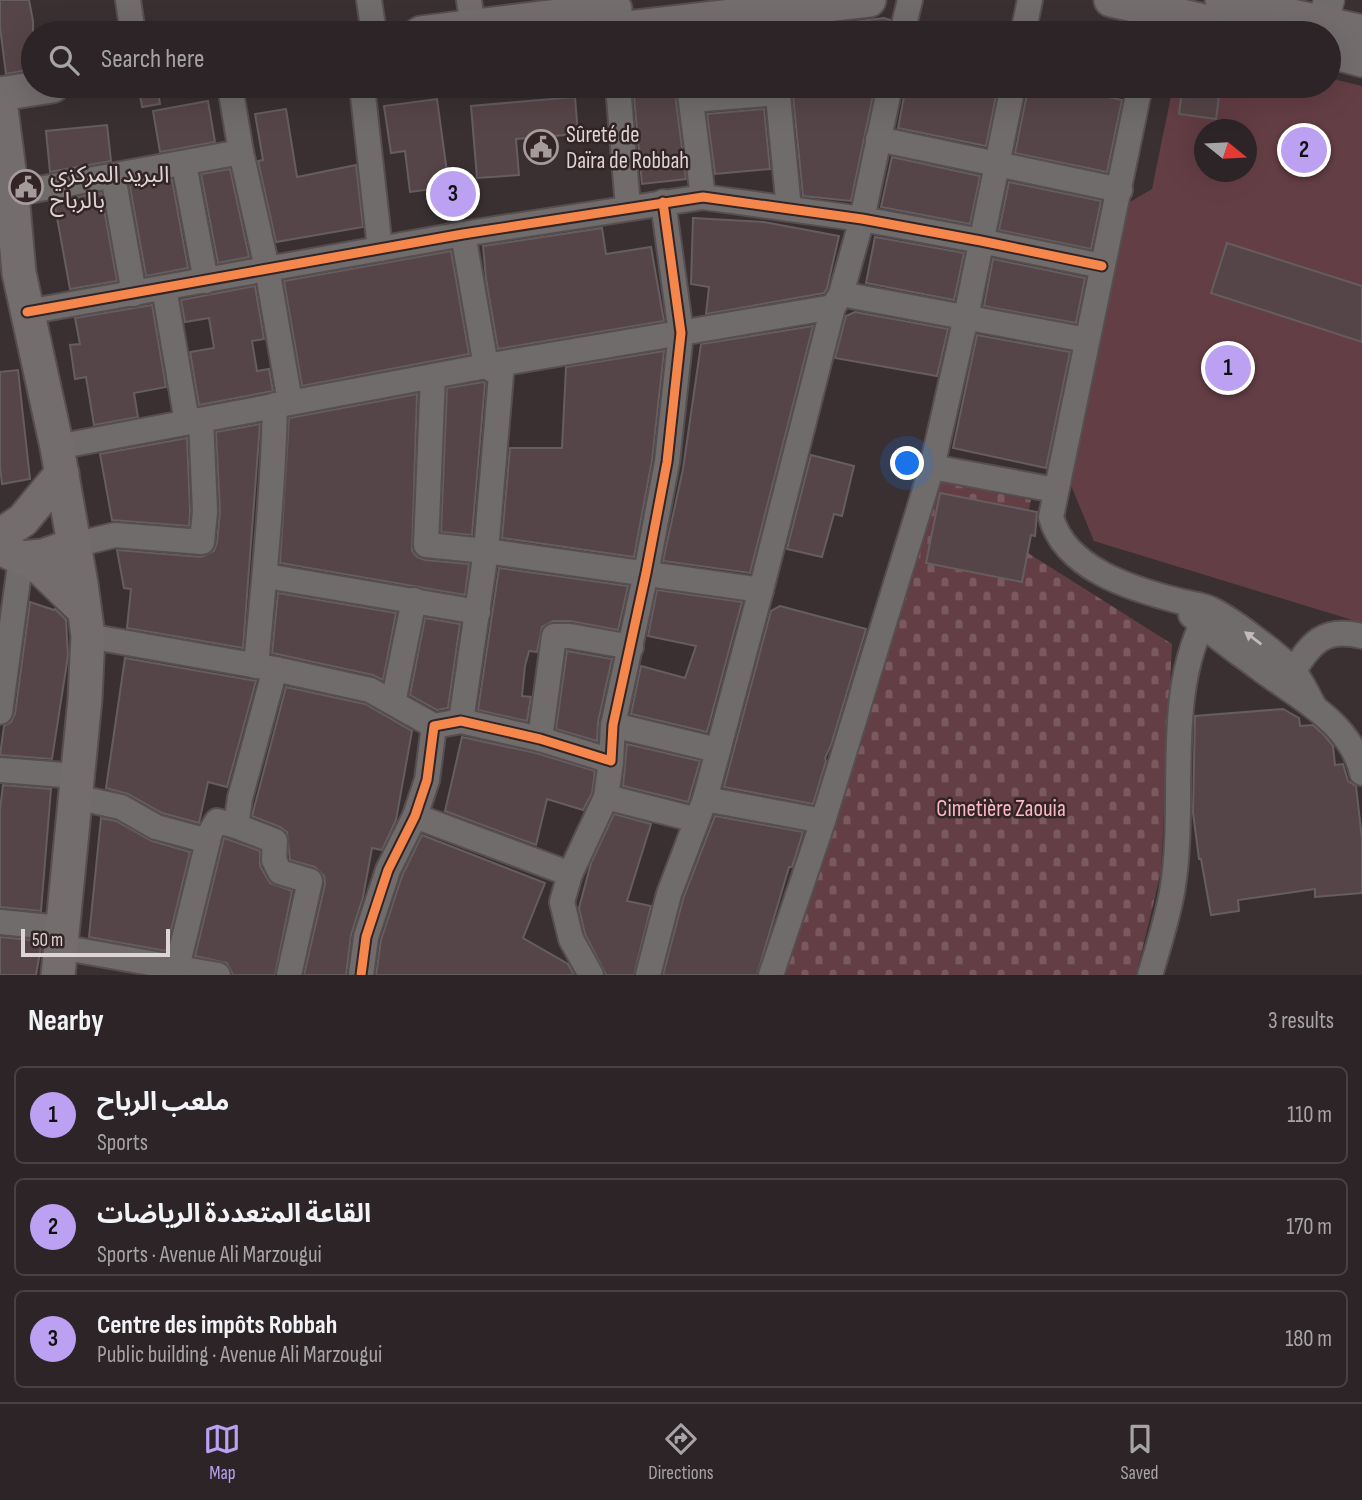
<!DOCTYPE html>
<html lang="en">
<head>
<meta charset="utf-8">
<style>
	:root { --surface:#2c2426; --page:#342c2e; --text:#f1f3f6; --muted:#a6a4a7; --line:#484143; --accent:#bca0f2 }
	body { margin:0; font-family:"Sofia Sans Condensed","Noto Sans Arabic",sans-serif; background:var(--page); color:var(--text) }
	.compass { position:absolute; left:1194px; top:119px; width:63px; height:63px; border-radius:50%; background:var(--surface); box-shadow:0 7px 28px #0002; rotate:108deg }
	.scale { position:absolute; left:21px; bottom:18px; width:149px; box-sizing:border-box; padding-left:7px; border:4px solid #ded4d5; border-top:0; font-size:19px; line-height:24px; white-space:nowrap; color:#ded4d5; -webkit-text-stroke:5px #332426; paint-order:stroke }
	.you { position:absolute; left:908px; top:464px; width:24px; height:24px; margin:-18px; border:5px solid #fff; border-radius:50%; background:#1a73e8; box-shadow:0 0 0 10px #1a73e833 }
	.badge { display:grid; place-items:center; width:46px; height:46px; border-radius:50%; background:var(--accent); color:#111; font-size:23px; font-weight:700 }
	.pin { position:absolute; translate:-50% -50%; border:4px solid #fff; box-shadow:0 2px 7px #0006 }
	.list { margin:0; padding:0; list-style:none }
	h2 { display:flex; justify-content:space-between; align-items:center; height:91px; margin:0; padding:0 28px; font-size:30px }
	h2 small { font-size:23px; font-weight:400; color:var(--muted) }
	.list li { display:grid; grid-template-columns:46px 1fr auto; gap:21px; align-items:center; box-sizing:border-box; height:98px; margin:0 14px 14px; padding:0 14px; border:2px solid var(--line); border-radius:10px }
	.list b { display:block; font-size:26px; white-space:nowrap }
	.list p { margin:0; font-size:23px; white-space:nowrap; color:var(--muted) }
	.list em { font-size:23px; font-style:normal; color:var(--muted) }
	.icon { flex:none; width:38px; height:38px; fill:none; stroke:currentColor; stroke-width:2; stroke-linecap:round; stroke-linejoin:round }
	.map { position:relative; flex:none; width:1362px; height:975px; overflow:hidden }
	.search { position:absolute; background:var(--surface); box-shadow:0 7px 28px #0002; left:21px; right:21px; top:21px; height:77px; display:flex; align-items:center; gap:18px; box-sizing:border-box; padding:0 24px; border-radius:38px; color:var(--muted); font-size:26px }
	.sheet { height:427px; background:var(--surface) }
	nav { display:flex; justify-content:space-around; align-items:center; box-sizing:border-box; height:98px; border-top:2px solid var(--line); background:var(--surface); font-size:19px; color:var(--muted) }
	nav a { display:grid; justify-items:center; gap:4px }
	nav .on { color:var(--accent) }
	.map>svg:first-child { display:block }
	.cemetery { fill:url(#cemetery-stones) }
	.garden { fill:#643e45; fill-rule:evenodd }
	.building { fill:#564548; stroke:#655d5f; stroke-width:2 }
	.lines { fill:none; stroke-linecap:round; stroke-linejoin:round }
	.minor-casing { stroke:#574e50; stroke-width:28 }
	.tertiary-casing { stroke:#574e50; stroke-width:33 }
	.secondary-casing { stroke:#574e50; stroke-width:37 }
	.minor { stroke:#706c6c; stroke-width:24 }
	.tertiary { stroke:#706c6c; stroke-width:30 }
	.secondary { stroke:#736d6e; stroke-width:33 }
	.cycleway-casing { stroke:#332426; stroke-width:13 }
	.cycleway { stroke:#f5874c; stroke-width:9 }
	.oneway { fill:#c2babb }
	.labels { text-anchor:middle; stroke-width:5; stroke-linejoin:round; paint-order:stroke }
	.poi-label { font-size:23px; fill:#ded4d5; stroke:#332426; text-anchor:start }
	.park-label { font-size:23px; fill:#fbb9c4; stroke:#332426 }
</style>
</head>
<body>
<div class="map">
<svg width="1362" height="975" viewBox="0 0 1362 975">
	<defs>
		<pattern id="cemetery-stones" width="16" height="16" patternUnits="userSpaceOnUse" patternTransform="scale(1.75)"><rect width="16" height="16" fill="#643e45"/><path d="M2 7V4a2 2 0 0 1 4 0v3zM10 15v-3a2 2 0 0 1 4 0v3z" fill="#7a595f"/></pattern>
	</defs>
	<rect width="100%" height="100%" fill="#3a3032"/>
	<path class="cemetery" d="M938,481l93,19 -11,48 152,96 -11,228 -25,103h-361z"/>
	<path class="garden" d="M1329,78l33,8v537l-268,-82 -24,-58 60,-281 22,-13 21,-103h156zM1204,130h42v42h-42z"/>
	<g class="building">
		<path d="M0,0h29l4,21v48l-27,5 -6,-47z"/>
		<path d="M884,18l6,2 -2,13h-42v-10z"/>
		<path d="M157,86l3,18 -18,3 -3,-18z"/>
		<path d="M633,86h41l12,93 -44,5z"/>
		<path d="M792,86h83l-24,115 -48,-5z"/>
		<path d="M906,86h92l-12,60 -88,-18z"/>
		<path d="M1061,87l61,13 -15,72 -92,-19 13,-64 31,7z"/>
		<path d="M1182,91l37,5 -3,23 -37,-5z"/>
		<path d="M575,97l3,37 -62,5 3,36 -42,3 -6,-72z"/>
		<path d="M437,99l12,88 -39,5 -5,-41 -14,2 -7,-47z"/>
		<path d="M208,101l7,41 -55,10 -7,-41z"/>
		<path d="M286,109l11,68 59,-12 7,62 -87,15 -18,-81 5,-1 -8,-46z"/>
		<path d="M764,109l6,60 -55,5 -8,-60z"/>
		<path d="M107,125l4,36 -61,11 -4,-41z"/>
		<path d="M892,157l88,19 -10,48 -89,-17z"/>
		<path d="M230,169l19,88 -31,6 -17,-89z"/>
		<path d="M172,180l16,88 -42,8 -16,-89z"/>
		<path d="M1009,182l92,19 -10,48 -92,-19z"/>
		<path d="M101,193l16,88 -47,8 -16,-88z"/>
		<path d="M693,218l71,4 75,14 -12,52 -3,5 -118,21 3,-27 -18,-3z"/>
		<path d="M602,228l4,26 45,-7 13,74 -166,28 -12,-70 -3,-33z"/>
		<path d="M875,237l89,16 -10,47 -88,-17z"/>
		<path d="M1227,243l135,43v56l-151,-49z"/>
		<path d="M451,251l18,103 -167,32 -18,-105z"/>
		<path d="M993,259l92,19 -9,45 -92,-17z"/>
		<path d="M255,286l9,53 -12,2 5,30 12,-2 4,22 -74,14 -9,-53 24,-4 -5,-30 -24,4 -4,-22z"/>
		<path d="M152,305l14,82 -32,6 4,24 -44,8 -8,-48 -11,2 -5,-34 10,-1 -5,-26z"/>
		<path d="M855,312l93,17 -11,47 -102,-18 11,-42z"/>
		<path d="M813,326l-63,247 -87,-12 20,-92 18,-125z"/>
		<path d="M977,335l93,17 -24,116 -93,-20z"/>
		<path d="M664,351l-12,109 -18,97 -132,-19 8,-90h52l4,-81z"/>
		<path d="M18,370l12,109 -28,5 -2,-18v-94z"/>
		<path d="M483,382l2,1 -13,152 -31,-3 6,-144z"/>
		<path d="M417,394l-5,157 5,6 8,3 44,4 -4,31 -185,-32 9,-145z"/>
		<path d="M260,424l-17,224 -116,-20 4,-39 -7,-1 -7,-38 84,7 13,-6 3,-8 3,-32 -4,-79z"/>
		<path d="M187,438l3,73 -1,15 -77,-6 -12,-66z"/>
		<path d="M811,455l43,11 -12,50 -8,-2 -12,43 -35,-8z"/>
		<path d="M940,493l97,19 -2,24 -4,-1 -9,47 -96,-19z"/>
		<path d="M499,568l129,18 -10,44 -48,-9h-17l-11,6 -5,25 -8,-1 -4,15 -3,30 9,1 -4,24 -49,-11z"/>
		<path d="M657,590l85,12 -35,130 -76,-18 10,-48 44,12 11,-32 -48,-10z"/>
		<path d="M278,593l118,20 -13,67 -10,-5 -101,-22z"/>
		<path d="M30,602l24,8 1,-1 11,11 2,36 -16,103 -52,-4 4,-29 7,-4 4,-8z"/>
		<path d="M780,606l86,23 -35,116 -6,13 1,3 -13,43 -89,-17 47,-176z"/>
		<path d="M425,618l35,6 -12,84 -11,2 -27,-15z"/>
		<path d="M567,651l45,8 -14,63 -1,19 -41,-12z"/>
		<path d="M125,658l131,23 -29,106 -19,-5 -9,41 -37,-10 -34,-19 -22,-6z"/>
		<path d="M286,687l79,17 47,27 -16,89 -14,30 -10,-2 -9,49 -12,38 -5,40h-42l21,-91 -1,-8 -9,-9 -25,-7 -3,-28 -7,-5 -28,-11z"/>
		<path d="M1283,709l16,9 1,8 13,-1 11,10 9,11 2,19 8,-1 5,17 8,5 6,53v54l-47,4v-8l-77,11 1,11 -28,4 -10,-56h-2l-6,-46 2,-97z"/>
		<path d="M462,737l74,16 59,18 -3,22 -9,17 -36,-11 -11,46 -91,-34z"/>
		<path d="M627,744l73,17 -12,41 -65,-16z"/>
		<path d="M3,785l48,4 -10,122 -41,-4v-97z"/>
		<path d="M614,814l37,10 -24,77 24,5 -17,69h-28l-21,-41 -6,-26 12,-45z"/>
		<path d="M715,816l88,16 -11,35h-3l-32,108h-94l20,-76z"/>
		<path d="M101,818l15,3 36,20 38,11 -24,99 -77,-14z"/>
		<path d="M422,835l123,48 -22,55 45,26 6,11h-198l5,-35 21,-64z"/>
		<path d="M224,838l36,13v15l10,17 22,8 -17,84h-42l-6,-12 -32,-7z"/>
		<path d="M0,937l42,4 -6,34h-36z"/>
	</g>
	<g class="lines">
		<g class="minor-casing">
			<g id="minor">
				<path d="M128,0l5,33"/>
				<path d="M369,0l5,33"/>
				<path d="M469,0l4,28"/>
				<path d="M902,33l8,-33"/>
				<path d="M1023,33l7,-33"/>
				<path d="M1150,33l6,-33"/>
				<path d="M230,86l11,66 26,116 23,134"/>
				<path d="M362,86l18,163"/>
				<path d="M618,86l10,121"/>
				<path d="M689,86l14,111"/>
				<path d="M777,86l12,123"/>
				<path d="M1140,86l-89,431c14,52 81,72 128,84 10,3 22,3 31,8 19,8 67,45 82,60 9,10 15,25 22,37"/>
				<path d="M691,100l87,-7"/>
				<path d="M878,139l242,51"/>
				<path d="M184,164l22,117"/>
				<path d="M113,176l21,118"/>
				<path d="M12,194l229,-42"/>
				<path d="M164,288l23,134"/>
				<path d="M841,294l246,46"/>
				<path d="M27,312l436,-78 240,-37 159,22 119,22 121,25"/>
				<path d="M433,376l-7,169 60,6 275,39"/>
				<path d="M57,447l429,-81 347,-59"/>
				<path d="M932,467l123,23"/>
				<path d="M74,545l41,-10 87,7 3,-31 -4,-91"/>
				<path d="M266,576l212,36"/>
				<path d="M1191,615c21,19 45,36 68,53 38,29 92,54 103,105"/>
				<path d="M88,636l187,33 95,21 64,36"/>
				<path d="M256,666c8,-87 17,-173 19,-261"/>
				<path d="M1286,682c22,-31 30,-57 76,-46"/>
				<path d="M393,703l21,-103"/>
				<path d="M0,712l21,-154"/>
				<path d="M461,721l25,-170 15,-176 -15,-9 -23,-132"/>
				<path d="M613,725l104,25"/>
				<path d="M540,739l14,-103h16l61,11"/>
				<path d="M0,770l77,6"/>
				<path d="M75,797l46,10 35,20 52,14"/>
				<path d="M606,797l91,23"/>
				<path d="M705,799l118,22"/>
				<path d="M415,816l155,58"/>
				<path d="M236,826l39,15 -1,19 6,12 30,9 -21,94"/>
				<path d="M0,922l61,6"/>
				<path d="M60,947l158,28"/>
				<path d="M175,975l35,-142 7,-12 19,5 4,-28 35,-129"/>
				<path d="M361,975l5,-38 22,-67 27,-54 12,-36 7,-54 27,-5 79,18 71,22 2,-36 33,-152 21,-111 14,-129 -18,-131"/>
				<path d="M591,975l-20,-36 -9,-37 8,-28 36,-77 5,-36"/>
				<path d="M648,975l21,-81 36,-95 56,-209 72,-283 8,-13 21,-75 28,-133"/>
				<path d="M771,975l52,-154 109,-354 34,-150 47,-231"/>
				<path d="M1150,975c8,-27 17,-55 22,-83 16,-91 -11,-201 38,-283"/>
			</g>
		</g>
		<g class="tertiary-casing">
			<path id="tertiary" d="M1320,33l9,-33"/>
		</g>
		<g class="secondary-casing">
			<g id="secondary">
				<path d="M1111,0l146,33"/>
				<path d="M1222,0l140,32"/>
				<path d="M421,33l194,-24"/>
				<path d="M585,33l284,-33"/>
				<path d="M1329,51l33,9"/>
				<path d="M0,94l52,-8"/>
				<path d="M0,101l12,93 7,79 38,174 24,137 7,52 -3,63 -27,276"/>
				<path d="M1,535l22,-15 39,-47"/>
				<path d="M0,548l21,10 22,-2 31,-11"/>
				<path d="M30,558l54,52"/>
			</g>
		</g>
		<use href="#minor" class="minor"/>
		<use href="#tertiary" class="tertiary"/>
		<use href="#secondary" class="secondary"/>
		<g class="cycleway-casing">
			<g id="cycleway">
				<path d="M27,312l436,-78 240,-37 159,22 119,22 121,25"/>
				<path d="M361,975l5,-38 22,-67 27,-54 12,-36 7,-54 27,-5 79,18 71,22 2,-36 33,-152 21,-111 14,-129 -18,-131"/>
			</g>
		</g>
		<use href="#cycleway" class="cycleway"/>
	</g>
	<defs><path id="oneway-solid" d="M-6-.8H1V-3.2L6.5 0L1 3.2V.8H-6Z" transform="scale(1.75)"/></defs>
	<use class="oneway" href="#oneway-solid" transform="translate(1253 638) rotate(-143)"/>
	<defs>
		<g id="civic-ring" transform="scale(1.75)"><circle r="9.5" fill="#332426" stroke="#a59b9c" stroke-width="1.5"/><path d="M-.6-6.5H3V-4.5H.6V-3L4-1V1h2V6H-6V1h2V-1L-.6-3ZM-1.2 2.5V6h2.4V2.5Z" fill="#a59b9c"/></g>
	</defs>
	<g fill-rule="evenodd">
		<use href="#civic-ring" x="541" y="147"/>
		<use href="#civic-ring" x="26" y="187"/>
	</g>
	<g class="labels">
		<g class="poi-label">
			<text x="566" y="142">Sûreté de<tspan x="566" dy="26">Daïra de Robbah</tspan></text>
			<text x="50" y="182">البريد المركزي<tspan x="50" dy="26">بالرباح</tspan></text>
		</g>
		<g class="park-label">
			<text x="1001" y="816">Cimetière Zaouia</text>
		</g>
	</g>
</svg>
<svg class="compass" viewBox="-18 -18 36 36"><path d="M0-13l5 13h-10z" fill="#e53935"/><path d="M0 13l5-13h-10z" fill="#a6a4a7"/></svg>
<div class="scale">50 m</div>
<div class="you"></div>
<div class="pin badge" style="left:1228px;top:368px">1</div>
<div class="pin badge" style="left:1304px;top:150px">2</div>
<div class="pin badge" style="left:453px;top:194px">3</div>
<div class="search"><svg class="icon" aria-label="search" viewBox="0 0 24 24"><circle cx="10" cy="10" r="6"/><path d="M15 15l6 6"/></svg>Search here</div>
</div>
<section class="sheet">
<h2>Nearby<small>3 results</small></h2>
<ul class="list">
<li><span class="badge">1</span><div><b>ملعب الرباح</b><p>Sports</p></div><em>110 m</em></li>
<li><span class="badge">2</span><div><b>القاعة المتعددة الرياضات</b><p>Sports · Avenue Ali Marzougui</p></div><em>170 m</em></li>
<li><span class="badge">3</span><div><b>Centre des impôts Robbah</b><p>Public building · Avenue Ali Marzougui</p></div><em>180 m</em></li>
</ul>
</section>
<nav>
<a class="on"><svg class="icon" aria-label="map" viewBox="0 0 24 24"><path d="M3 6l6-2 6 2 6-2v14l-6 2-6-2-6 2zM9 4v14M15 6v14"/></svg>Map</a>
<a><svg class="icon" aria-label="directions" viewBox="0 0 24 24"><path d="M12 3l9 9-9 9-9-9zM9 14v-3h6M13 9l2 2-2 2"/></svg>Directions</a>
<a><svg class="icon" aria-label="saved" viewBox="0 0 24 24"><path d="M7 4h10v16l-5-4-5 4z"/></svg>Saved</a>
</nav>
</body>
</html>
